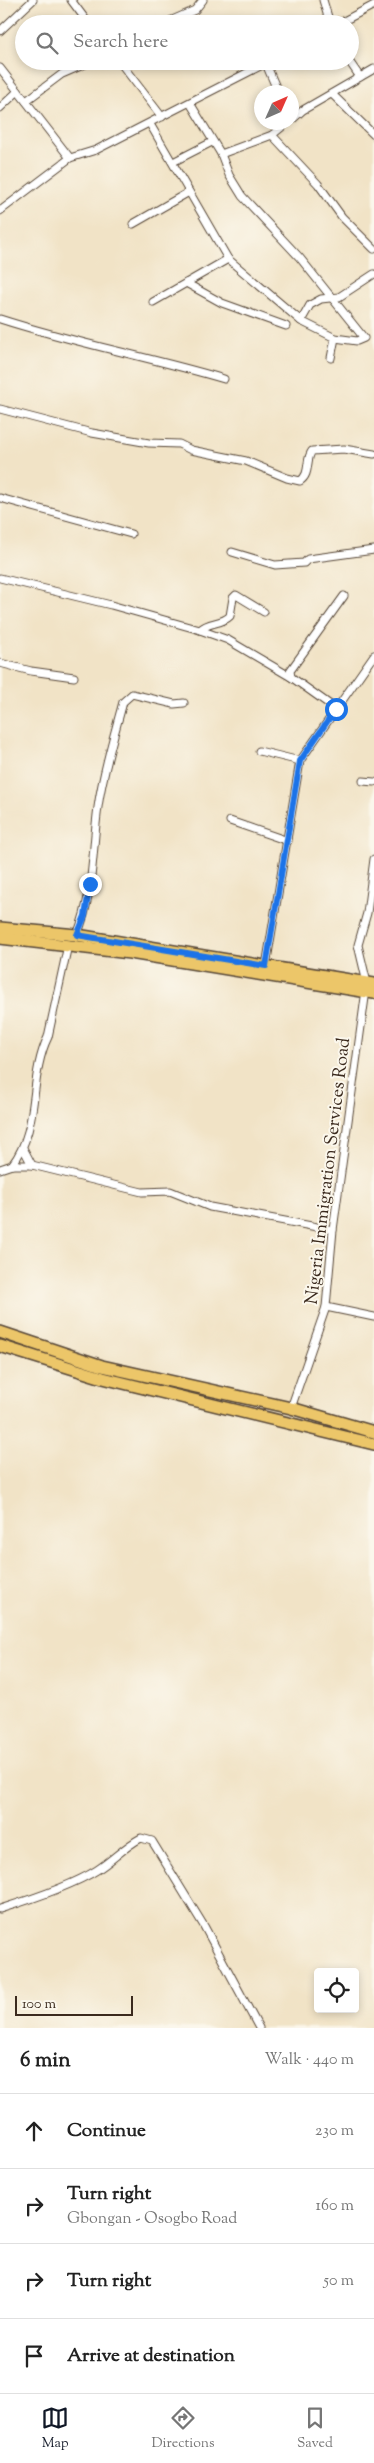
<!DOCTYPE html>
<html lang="en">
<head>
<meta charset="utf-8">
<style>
	:root { --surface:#fff; --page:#f2f2f2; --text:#222; --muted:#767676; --line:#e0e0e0; --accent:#111827 }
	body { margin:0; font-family:"Sorts Mill Goudy",serif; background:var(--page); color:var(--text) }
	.controls { position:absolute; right:15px; bottom:15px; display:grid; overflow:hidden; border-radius:5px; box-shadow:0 2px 8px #0003 }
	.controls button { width:45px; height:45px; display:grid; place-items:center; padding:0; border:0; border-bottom:1px solid var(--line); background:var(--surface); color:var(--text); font:25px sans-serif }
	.compass { position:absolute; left:254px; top:85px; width:45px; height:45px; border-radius:50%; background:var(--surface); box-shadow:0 2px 8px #0003; rotate:45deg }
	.scale { position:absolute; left:15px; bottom:12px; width:118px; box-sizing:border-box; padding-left:5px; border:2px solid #3b2a1e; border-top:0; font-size:14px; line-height:18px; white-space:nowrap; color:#3b2a1e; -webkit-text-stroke:4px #fbf7ec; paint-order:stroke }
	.stop { position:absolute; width:15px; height:15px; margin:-11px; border:4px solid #1a73e8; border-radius:50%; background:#fff }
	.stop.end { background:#1a73e8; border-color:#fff; box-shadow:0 1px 5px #0008 }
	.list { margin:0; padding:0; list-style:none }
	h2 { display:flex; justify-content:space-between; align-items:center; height:65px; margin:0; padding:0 20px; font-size:21px }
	h2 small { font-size:16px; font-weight:400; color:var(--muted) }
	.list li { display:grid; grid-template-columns:32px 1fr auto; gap:15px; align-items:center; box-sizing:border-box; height:75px; padding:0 20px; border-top:1px solid var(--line) }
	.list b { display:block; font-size:19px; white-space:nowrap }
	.list p { margin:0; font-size:16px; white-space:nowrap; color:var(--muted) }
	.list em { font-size:16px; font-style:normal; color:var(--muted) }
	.icon { flex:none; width:28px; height:28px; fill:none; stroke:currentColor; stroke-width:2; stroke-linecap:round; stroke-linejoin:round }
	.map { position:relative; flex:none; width:374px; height:2028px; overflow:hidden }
	.search { position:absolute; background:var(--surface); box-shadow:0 2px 8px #0003; left:15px; right:15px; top:15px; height:55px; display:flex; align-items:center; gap:12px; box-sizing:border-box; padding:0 18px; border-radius:28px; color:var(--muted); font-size:19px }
	.sheet { height:365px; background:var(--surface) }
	nav { display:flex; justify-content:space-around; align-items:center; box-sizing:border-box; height:70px; border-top:1px solid var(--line); background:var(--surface); font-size:14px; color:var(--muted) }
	nav a { display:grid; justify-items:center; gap:2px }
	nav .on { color:var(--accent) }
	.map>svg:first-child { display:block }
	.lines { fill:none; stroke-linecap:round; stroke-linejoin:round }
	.minor-casing { stroke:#564637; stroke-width:9 }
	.primary-casing { stroke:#564637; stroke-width:14 }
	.trunk-casing { stroke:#564637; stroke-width:14 }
	.minor { stroke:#fff; stroke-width:7 }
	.primary { stroke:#ecc669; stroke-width:11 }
	.trunk { stroke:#ecc669; stroke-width:11 }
	.route { stroke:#1a73e8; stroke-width:6 }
	.labels { text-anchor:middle; stroke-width:4; stroke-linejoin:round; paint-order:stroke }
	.street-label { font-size:18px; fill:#3b2a1e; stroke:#fbf7ec }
</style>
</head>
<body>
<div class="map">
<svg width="374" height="2028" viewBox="0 0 374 2028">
	<rect width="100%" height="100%" fill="#fbf7ec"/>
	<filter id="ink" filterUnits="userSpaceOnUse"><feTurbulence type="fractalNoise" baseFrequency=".02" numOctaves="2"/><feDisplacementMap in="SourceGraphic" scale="10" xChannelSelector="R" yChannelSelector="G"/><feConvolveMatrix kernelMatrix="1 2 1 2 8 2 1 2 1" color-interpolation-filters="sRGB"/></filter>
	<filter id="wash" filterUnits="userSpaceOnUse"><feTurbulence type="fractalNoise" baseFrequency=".0096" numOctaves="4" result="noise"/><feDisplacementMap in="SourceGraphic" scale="20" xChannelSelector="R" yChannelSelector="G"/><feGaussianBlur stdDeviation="1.12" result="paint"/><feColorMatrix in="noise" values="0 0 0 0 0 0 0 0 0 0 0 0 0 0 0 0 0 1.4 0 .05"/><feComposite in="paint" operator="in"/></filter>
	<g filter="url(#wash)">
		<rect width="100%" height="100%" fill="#f1e3c6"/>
	</g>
	<g filter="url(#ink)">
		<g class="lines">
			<g class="minor-casing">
				<g id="minor">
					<path d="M71,0l18,24"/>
					<path d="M323,0l7,24"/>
					<path d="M163,24l32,-14 8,-10"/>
					<path d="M338,24l36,-19"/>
					<path d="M0,31l33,-31"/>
					<path d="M119,61l43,56"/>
					<path d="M349,61l11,16"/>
					<path d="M266,64l12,28"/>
					<path d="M0,68l70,90"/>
					<path d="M332,94l42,41"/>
					<path d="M26,101l36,-27 30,-13"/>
					<path d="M190,103l31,51 8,21 13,21 58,62 64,80 -7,3 -22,-3"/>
					<path d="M0,108l18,-17"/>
					<path d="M292,120l11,-10 71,-41"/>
					<path d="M150,124l78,135 73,62 34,17 -4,20"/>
					<path d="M272,135l46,49 24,33 32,32"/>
					<path d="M221,154l51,-19 16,-13"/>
					<path d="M173,162l39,-20"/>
					<path d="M0,211l70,-53 26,-8 174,-89"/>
					<path d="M133,224l56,-32"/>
					<path d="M186,283l36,20 64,23"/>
					<path d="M153,302l75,-43"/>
					<path d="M0,319c74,24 150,38 224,60"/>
					<path d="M301,321l9,-16 11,-6 18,-2 35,-23"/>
					<path d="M0,409l92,24 57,10 30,1 12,6 55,11 41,17 13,3c11,-7 5,-21 12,-30l32,-2 30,5"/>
					<path d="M0,498l131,36"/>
					<path d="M232,552l43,13 29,-2 4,-4 66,-9"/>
					<path d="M0,578l111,27 89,25c9,-9 21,-5 30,-14l3,-18 3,-3 28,17"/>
					<path d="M200,630l28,10 63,37"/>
					<path d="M0,663l31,8 43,6"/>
					<path d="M336,709l-45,-32 -1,-6 54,-75"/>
					<path d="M259,751l41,10"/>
					<path d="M363,781l11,1"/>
					<path d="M230,821l58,20"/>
					<path d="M77,935c17,-41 15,-85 21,-128 5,-36 16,-71 25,-105l9,-8 42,10 10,-1"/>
					<path d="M266,966l34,-205 74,-106"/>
					<path d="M23,1148l9,17"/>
					<path d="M12,1165c29,-38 16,-87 36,-128l20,-92"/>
					<path d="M0,1169l12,-4h20l110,27 28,-1 40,16 123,23"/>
					<path d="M326,1307l48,10"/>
					<path d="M291,1408l35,-101 7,-77 34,-247 -9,-38 9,-32 7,-54"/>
					<path d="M0,1909c29,-9 72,-23 97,-39 16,-10 27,-23 44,-32l11,3 52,85 55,102"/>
				</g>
			</g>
			<g class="primary-casing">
				<g id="primary">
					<path d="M0,928l77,7 297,49"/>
					<path d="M0,938l130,15 244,40"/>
				</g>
			</g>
			<g class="trunk-casing">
				<g id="trunk">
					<path d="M0,1332l102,34 189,42 83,24"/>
					<path d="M0,1346l103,32 271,66"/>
				</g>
			</g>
			<use href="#minor" class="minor"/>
			<use href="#primary" class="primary"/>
			<use href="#trunk" class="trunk"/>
		</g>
	</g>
	<g class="lines" filter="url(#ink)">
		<path class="route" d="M90,884l-5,32 -8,19 189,31 34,-205 36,-52"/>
	</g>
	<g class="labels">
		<g class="street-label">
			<text transform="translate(327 1171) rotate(-83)" y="6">Nigeria Immigration Services Road</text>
		</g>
	</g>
</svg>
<div class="controls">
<button><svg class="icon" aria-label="locate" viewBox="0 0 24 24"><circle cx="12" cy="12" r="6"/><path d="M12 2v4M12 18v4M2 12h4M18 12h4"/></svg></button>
</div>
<svg class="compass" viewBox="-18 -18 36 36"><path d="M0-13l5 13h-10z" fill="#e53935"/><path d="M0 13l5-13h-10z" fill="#767676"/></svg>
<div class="scale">100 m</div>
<div class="stop" style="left:336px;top:709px"></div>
<div class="stop end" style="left:90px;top:884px"></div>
<div class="search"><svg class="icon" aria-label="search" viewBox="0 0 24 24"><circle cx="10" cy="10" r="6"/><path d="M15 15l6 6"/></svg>Search here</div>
</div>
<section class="sheet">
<h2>6 min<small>Walk · 440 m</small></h2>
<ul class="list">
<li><svg class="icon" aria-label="ahead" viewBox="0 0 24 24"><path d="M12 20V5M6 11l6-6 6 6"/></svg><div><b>Continue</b></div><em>230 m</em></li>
<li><svg class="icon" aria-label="right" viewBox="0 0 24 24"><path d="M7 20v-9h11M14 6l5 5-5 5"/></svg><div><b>Turn right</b><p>Gbongan - Osogbo Road</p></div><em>160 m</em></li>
<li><svg class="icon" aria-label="right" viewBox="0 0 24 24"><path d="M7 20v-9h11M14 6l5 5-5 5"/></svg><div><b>Turn right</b></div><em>50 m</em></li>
<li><svg class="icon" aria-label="arrive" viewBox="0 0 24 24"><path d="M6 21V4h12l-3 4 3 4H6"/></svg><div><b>Arrive at destination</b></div></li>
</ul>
</section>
<nav>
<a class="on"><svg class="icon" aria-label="map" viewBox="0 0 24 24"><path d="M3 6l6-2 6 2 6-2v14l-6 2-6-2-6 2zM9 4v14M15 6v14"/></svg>Map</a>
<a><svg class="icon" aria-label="directions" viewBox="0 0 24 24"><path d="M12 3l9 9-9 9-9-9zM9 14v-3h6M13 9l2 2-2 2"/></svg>Directions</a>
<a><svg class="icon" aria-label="saved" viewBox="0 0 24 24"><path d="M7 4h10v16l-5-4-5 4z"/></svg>Saved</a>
</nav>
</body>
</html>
